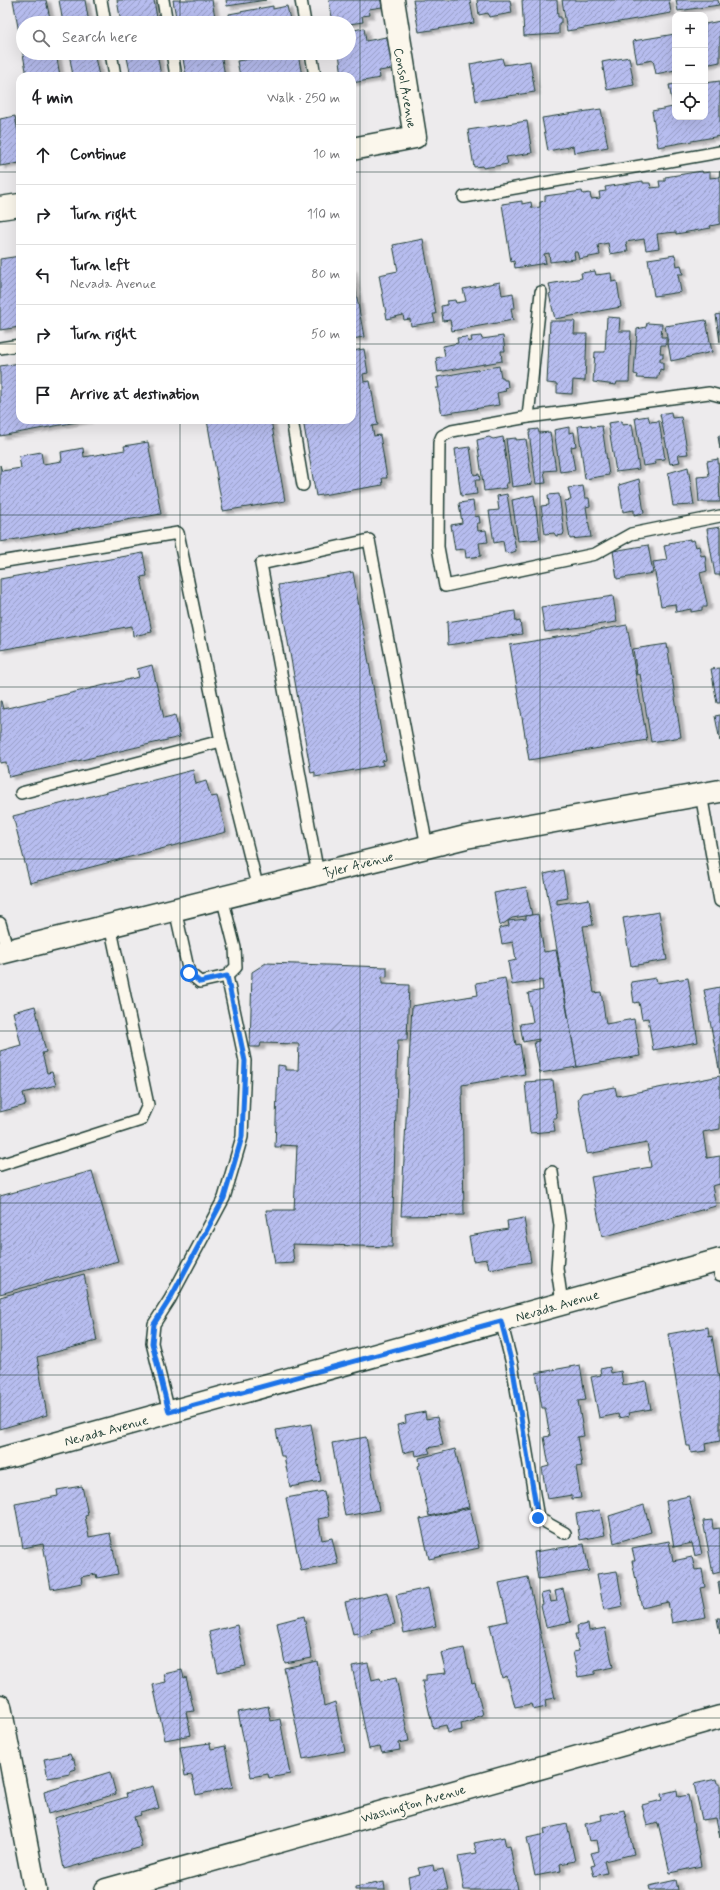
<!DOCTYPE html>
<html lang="en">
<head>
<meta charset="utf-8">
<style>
	:root { --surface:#fff; --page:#f6f6f6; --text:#202124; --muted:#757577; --line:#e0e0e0 }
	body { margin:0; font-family:Mynerve,sans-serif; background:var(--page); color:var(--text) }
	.controls { position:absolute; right:12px; top:12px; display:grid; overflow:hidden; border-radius:8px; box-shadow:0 4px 16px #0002 }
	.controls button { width:36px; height:36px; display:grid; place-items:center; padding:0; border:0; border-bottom:1px solid var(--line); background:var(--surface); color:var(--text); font:20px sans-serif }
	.stop { position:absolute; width:12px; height:12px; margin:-9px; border:3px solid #1a73e8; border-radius:50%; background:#fff }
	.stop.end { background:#1a73e8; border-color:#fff; box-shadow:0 1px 4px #0008 }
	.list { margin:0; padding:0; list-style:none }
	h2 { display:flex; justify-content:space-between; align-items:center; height:52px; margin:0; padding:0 16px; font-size:17px }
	h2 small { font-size:13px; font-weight:400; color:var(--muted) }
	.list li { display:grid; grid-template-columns:26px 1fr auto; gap:12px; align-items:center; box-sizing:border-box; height:60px; padding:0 16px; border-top:1px solid var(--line) }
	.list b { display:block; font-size:15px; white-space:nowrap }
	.list p { margin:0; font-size:13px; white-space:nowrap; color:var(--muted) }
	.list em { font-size:13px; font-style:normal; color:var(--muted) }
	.icon { flex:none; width:22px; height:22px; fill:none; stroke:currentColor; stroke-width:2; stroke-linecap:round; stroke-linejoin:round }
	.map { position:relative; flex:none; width:720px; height:1890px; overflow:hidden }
	.search { position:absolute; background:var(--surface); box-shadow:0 4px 16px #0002; left:16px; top:16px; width:340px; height:44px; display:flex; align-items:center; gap:10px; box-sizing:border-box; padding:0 14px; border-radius:22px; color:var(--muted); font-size:15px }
	.panel { position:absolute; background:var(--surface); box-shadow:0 4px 16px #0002; left:16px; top:72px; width:340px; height:352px; border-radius:12px }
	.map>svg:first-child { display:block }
	.building { fill:url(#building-hatch); stroke:#1f3d34; filter:url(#shadow) }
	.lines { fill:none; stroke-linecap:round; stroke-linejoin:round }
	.lane-casing { stroke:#1f3d34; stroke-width:14 }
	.street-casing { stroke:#1f3d34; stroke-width:25 }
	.secondary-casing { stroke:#1f3d34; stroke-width:25 }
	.primary-casing { stroke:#1f3d34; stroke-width:25 }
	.lane { stroke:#fbf7ec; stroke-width:11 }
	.street { stroke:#fbf7ec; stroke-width:22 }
	.secondary { stroke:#fbf7ec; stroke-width:22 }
	.primary { stroke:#fbf7ec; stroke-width:22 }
	.route { stroke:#1a73e8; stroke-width:5 }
	.grid { fill:none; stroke:#1f3d34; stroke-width:1; stroke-opacity:0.55 }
	.labels { text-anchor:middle; stroke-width:3.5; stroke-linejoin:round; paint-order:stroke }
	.street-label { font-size:13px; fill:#1f3d34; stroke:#fbf7ec }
</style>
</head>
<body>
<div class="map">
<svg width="720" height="1890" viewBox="0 0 720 1890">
	<defs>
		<pattern id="building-hatch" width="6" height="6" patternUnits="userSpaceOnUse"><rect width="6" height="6" fill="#b7bdef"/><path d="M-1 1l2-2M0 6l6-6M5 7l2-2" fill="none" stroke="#949bc2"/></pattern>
		<filter id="shadow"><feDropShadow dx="4.5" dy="2.5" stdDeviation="1" flood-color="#0004"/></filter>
	</defs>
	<rect width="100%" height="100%" fill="#edebed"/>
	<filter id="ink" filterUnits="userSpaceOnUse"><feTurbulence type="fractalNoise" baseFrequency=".025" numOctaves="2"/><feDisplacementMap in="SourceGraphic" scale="8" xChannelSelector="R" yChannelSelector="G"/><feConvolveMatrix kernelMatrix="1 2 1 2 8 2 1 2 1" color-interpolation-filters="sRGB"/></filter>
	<g filter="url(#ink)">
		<g class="building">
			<path d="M13,0h33l5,23h-28v30h33l4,23h-33z"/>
			<path d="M59,0h26l4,23h-26z"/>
			<path d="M117,0h37l3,18 -6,2v3h-30z"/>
			<path d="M173,0h39l4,23h-39z"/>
			<path d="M226,0h40l-39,6z"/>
			<path d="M329,0h52l1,7 -13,2 1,6 -8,1 1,6 -14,2 -16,-1z"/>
			<path d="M413,0h57l4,23 -55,9z"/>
			<path d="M477,0h33l2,13 -23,4 -1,-4 -9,2z"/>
			<path d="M522,0h35l1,17h3v6h-2v11l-35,2z"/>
			<path d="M562,0h107l2,13 -104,18z"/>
			<path d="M676,0h42l1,5 -41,6z"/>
			<path d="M273,6v3l14,-3 3,14h3v3h-63l-1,-9z"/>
			<path d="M720,21v41l-15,3v-41z"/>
			<path d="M364,28l2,13 25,-5 4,23 -4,1 1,9 -13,2 1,7 -28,5v-7h-10l-3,-23h10v-22z"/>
			<path d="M675,34v36l-19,4 -3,-14 -16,3 -4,-22z"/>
			<path d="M69,53h25l5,23h-26z"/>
			<path d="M126,53h31l4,23h-30z"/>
			<path d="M182,53h39l4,23h-39z"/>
			<path d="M280,54v3l18,-3 4,22h-62l-3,-15z"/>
			<path d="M629,57l5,28 -27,5 -5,-28z"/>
			<path d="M502,58l2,7 26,-4 5,31 -59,9 -6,-37z"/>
			<path d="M720,81v55l-62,11 -6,-36 21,-4 -4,-22 6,-1v33h30v-34z"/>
			<path d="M601,109l7,38 -34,6 -1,-7 -25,5 -6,-33z"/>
			<path d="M15,116l5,26v21l-20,3v-47z"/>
			<path d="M527,121l5,32 -26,4 2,7 -25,4v-2l-9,1 -6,-37z"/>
			<path d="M702,171l1,2 7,-1v6l9,-1 1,-6v53l-10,2 1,2 -35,6v-2l-19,2 2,14 -13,2 -2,-11 -18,3 2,9 -18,3 -2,-11 -10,2 2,10 -21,4 -2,-7h-3l1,7 -25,3 -1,-9 -5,1 2,9 -31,5 -1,-7 -3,1 -9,-58 20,-3v3l9,-2 1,6 8,-1v-5l5,-1v-5l37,-5 1,3 7,-1 1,6 9,-1 -1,-6 7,-1 -1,-4 38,-6v2h7l1,5 9,-1 -1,-6h6v-4z"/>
			<path d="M423,239l13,75h-3l2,8 -24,4 -1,-7 -6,1 -1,-5 -16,4 -8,-44 19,-4 -5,-26z"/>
			<path d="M675,255l2,11 4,-1 2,9h-5l3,18 -27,4 -6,-37z"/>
			<path d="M20,256v71l-20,3v-71z"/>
			<path d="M352,269l12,68 -12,2z"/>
			<path d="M595,271l1,4 15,-2 1,9 5,-1 4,26 -66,12 -6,-25 2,-1 -2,-9 33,-6 -1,-5z"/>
			<path d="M500,282l2,13 11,-2 2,15h-4l2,12 -61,11 -2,-11 -7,1 -2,-15 6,-1v-4l8,-1 1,3 10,-2 -3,-12z"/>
			<path d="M720,314v28l-4,-27z"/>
			<path d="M607,317l13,1 -1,13h12l-2,51h-12l-1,3 -23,-3 2,-30h10z"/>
			<path d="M706,320l6,32 -41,9 -6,-35z"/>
			<path d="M550,321h25l-1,13h13l-2,47 -12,-1 -1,14 -15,-1v-9l-10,-1z"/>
			<path d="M647,323l15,1 -1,13h5v8h-5l-1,8h3v5h-3v4h3v8l-3,-1 -1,7h-2v3l-20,-1 1,-3 -4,-1 3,-45 9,-2z"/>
			<path d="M481,336l1,3 21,-3 2,15h-4l1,10 -64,11 -2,-14 9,-2 -2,-10 15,-3 -1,-5 10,-1 1,5 4,-1 -1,-4z"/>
			<path d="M364,349l4,24 -5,1 1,8 6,-1 8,44 -6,1 2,10 6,-1 7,43h-5l1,7 -67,11 -13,-76h49v-69z"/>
			<path d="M20,363v57h68l-88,16v-70z"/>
			<path d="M499,366l2,11h2l1,3h3l1,7 -3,1 1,3 -9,2 2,12 -57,9 -6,-26h3l-2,-11z"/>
			<path d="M671,412l1,6 9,-1 7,37 -10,1 2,7 -10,2 -10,-50z"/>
			<path d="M648,416l2,6 9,-1 6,38 -10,1 1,4 -13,2 -8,-48z"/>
			<path d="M207,420h64l14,81 -62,10z"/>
			<path d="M622,421v4l10,-1 7,45 -23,3 -8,-49z"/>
			<path d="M591,425v2l11,-1 7,49 -24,4 -7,-53z"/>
			<path d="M569,427v6l5,-1 2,14 -5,1 4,23 -15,2 -6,-42z"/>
			<path d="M538,429l1,4 11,-1 6,38 -12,1 2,12 -10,1 -7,-51h1v-3z"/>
			<path d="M720,435v14l-2,-13z"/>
			<path d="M489,437l4,2 10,-2 6,46h-3l1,5 -23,3 -7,-51z"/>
			<path d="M516,438v2l10,-1 6,45 -20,3 -6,-48z"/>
			<path d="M148,442l13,72 -161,28v-77l2,6 19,-3 -2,-12 22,-4 2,12 19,-3 -1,-9 22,-4 1,9 41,-7 -1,-4z"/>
			<path d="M470,447l4,28 5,-1 1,6h-5l2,14 -16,2 -6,-47z"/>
			<path d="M718,459l2,43h-21l-2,-25 12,-1 -2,-15z"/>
			<path d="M688,467l6,38 -21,1 -5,-33z"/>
			<path d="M639,479l5,34 -10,2v-5l-11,2 -4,-27z"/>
			<path d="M583,486l2,12h4l1,8 -4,1 5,30 -21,2 -6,-38 7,-1 -3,-12z"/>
			<path d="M507,494l9,57 -8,3 -1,-2 -2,1 -2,-12 -9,2 -5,-32 10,-1 -2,-14z"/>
			<path d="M559,494l5,38 -1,3 -7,1 -2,-3 -9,1 -4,-28 8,-1 -1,-10z"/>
			<path d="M534,495l6,44 -22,2 -6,-41z"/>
			<path d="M473,501l2,16 4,-1 1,7h-3l1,8 8,-1 2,12 -9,1 2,13 -15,2 -1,-9 -10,1 -4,-25 11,-2 -3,-20z"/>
			<path d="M720,527v48h-5l-8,-46z"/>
			<path d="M690,539v2l4,-1 2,7 3,-1 2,10 4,-1 2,16 -7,2 7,30v4h-5v3l-11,2v-3l-15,3 -1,-8 -14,2 -8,-44 14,-2 -3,-14 5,-1v-2z"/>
			<path d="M648,545l5,28 -36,6 -4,-28z"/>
			<path d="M143,553l4,23 -6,1 11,55 -19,4 -1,-10 -132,24v-71z"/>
			<path d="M353,572l33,188 -4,1 1,4 -68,12v-5l-4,1 -33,-188z"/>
			<path d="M613,596l4,26 -72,10 -4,-25z"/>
			<path d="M515,611l1,11 4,-1 2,13 -74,11 -1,-23z"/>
			<path d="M627,625l20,115 -118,20 -19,-115z"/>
			<path d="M667,644l14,93 -30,5 -11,-68 -3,1 -4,-26z"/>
			<path d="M152,665l12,53 11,-3 5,22 -171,40 -3,-15 -6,1v-62h1l2,8 136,-32 -2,-8z"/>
			<path d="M720,668v35h-3l-6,-34z"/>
			<path d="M720,715v26l-5,-25z"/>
			<path d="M193,770l3,14 10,-3 5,16 6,-1 9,36 -196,51 -17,-67z"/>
			<path d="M563,870l5,28 -11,2v4l32,-5 4,26 -10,1 11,67 7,-1 5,32 28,-5 6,37 -63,11 -33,-193z"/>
			<path d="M526,887l6,28 -20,3 -12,8 -6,-33z"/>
			<path d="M659,912l8,48 -36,6 -8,-48z"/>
			<path d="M538,914l6,38 12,-2 21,117 -37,6 -6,-31 5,-1v-2l-16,3 -3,-18 13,-2 -5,-29 15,-3 -1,-10 -30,5 -4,-23 8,-2 -3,-18 -11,2 -3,-16 10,-2 -1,-5 18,-2v-3z"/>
			<path d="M266,963l121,4v10l-5,-1v8l27,1 -2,55h-9l-6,207 -100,-3 2,19 -19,1 -9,-54h28l3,-64 -16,-1v2h-6l3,-82 7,1v4h13l1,-26 -38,-1 -1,4h-10l2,-75z"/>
			<path d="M505,978l11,67 4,-1 5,30 -63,11 2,130 -63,1 11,-210 66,-11 -2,-12z"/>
			<path d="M656,978l1,5 31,-5 10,64 -45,8 -5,-32 -6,1 -3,-17 -5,1 -3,-21z"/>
			<path d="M720,987v87l-16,-84z"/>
			<path d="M35,1006l11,46 -4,1 5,20 5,-1 4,13 -33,8 3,12 -26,7v-61l21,-6 -8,-33z"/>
			<path d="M720,1076v53l-17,3 4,26 13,-2v28l-8,2 4,20 -114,31 -11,-60 60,-10 -4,-24 -60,11 -9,-55 4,-6 33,-6 2,9z"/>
			<path d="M553,1080l4,38h-4l2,13 -25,2 -5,-51z"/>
			<path d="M92,1171l26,90 -118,33v-98z"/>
			<path d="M524,1218l7,44 -42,7 -2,-10 -14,2 -4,-25 39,-7 -1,-8z"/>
			<path d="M84,1274l13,67 -60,16 10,58 -47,14v-132z"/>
			<path d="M708,1327l1,10 3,-1 8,49v56l-15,3 1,7 -15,2 -1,-7h-3l-19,-112z"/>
			<path d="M580,1365l6,35 -8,1 6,35 -7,1 5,29 -6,1 5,31 -9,1v-4l-25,4 -5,-31 7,-2 -5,-29 6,-1 -5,-28h-3l-6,-35z"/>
			<path d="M610,1367l1,6 10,-2 2,14 23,-4 5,28 -23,4 1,3 -10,2 -1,-4 -19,4 -8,-41 10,-2 -1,-6z"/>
			<path d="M425,1412l1,7 11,-2 6,28 -15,3 2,5 -14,3 -1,-6 -12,3 -6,-28 9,-2 -1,-7z"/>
			<path d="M311,1424l10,57 -31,6 -6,-31h-3l-5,-26z"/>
			<path d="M366,1437l13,73 -34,6 -13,-73z"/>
			<path d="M455,1449l14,58 -40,9 -11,-50 2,-1 -1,-7z"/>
			<path d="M82,1486l6,29 -3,1 4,21 21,-4 8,41 -21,4 -1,-4 -15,3 1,6 -31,6 -8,-45 -20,4 -8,-44 43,-8 -1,-6z"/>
			<path d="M324,1491l5,26 -11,2 4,21 10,-2 6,26 -37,7 -15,-73z"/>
			<path d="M689,1496l13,58 -7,2 -3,-13 -18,4 -8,-46z"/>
			<path d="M644,1505l7,27 -37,11 -5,-27z"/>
			<path d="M470,1508l9,40 -50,11 -9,-40z"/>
			<path d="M600,1510l5,25 -25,5 -4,-26z"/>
			<path d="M712,1520l1,9 7,-1v44l-7,2 -10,-53z"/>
			<path d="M669,1541l4,20 19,-4 3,13 7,-1 3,18 -5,1 6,29 -34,6 -4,-21 -26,6 -10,-47h3l-3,-13z"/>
			<path d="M584,1544l5,27 -51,8 -4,-27z"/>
			<path d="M617,1571l6,35 -19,4 -7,-36z"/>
			<path d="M528,1577l27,121 -10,2 1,7 -13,3 -2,-6 -16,3 -8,-31 -5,2 -12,-53 18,-4 -9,-38z"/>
			<path d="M720,1581v14l-2,-13z"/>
			<path d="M428,1588l8,38 -32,7 -8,-38z"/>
			<path d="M563,1589l8,33 -25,5 -5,-22 2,-1 -2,-10 8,-2 2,10 6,-1 -2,-10z"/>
			<path d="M387,1592l8,32 -24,6 1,3 -14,4 -1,-4 -4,1 -8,-32z"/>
			<path d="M304,1616l8,42 -27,5 -8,-40z"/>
			<path d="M717,1618h3v16z"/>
			<path d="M588,1624l1,7 16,-3 8,39 -18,4v3l-17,3 -5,-25 6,-1 -4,-17h3l-1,-8z"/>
			<path d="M237,1625l9,41 -28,6 -9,-40z"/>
			<path d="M464,1648l8,35 3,-1 8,33 -9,3 1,2 -14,4 1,6 -14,3 -2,-8 -13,3 -11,-47h4v-6l20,-2 -5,-20z"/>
			<path d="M317,1661l7,45 11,-4 10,49 -42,8 -19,-91z"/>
			<path d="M368,1663l4,17 8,-2 1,3 15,-3 13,63 -10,2 1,7 -18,3 -2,-6 -11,2 -17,-83z"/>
			<path d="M182,1670l2,8 2,-1 8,34 -8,1 5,23 -26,5 -12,-55 13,-3 -2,-8z"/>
			<path d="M268,1706l3,15 9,-2 10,55 -21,4 -1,-4 -17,3 -13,-65z"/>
			<path d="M210,1743l1,6 14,-3 8,41 -37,8 -4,-20 -7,1 -5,-29z"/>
			<path d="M70,1754l2,5h2l2,10 -6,2v3l-22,4 -4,-19z"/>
			<path d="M110,1772l6,22 -68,20 -4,-22z"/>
			<path d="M716,1779l1,4h3v55l-4,-20 -14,2 -8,-36z"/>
			<path d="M153,1786l6,22 -19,5 1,2 -7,2 8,30 -78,22 -10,-51 73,-21 -1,-4z"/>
			<path d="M677,1790l1,7 10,-2 13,71 -31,7 -12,-50 -11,3 -5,-21 20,-5 -1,-6z"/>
			<path d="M624,1810l10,44 -30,7 3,12 -13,3 -3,-10 4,-1 -4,-12 8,-2 -2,-11 -8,1 -4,-17 17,-4 -1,-5z"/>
			<path d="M567,1824l8,37 -15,3 1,7 -26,5 -8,-38 18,-4 -1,-5z"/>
			<path d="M504,1837l2,10 4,-1 8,44h-54l-6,-34 19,-3 -3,-10z"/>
			<path d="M433,1865l1,6 9,-2 5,21h-38l-2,-13 12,-3 -2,-6z"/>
			<path d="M676,1880l2,10h-28l-1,-4z"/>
			<path d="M384,1882l1,8h-30v-3z"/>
		</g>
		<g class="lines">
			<g class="lane-casing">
				<g id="lane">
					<path d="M101,0l4,23"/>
					<path d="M163,0l4,23"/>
					<path d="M301,0l4,23"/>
					<path d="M111,53l4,23"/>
					<path d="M172,53l4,23"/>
					<path d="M311,53l4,23"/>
					<path d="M464,197l256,-45"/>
					<path d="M0,348l20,-3"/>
					<path d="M720,396l-11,-3 -181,24 -76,14 -10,5 -3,7 -1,104 7,39 150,-32 36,-20 89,-18"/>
					<path d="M528,417l13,-125"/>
					<path d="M292,420l11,65"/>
					<path d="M0,562l178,-29 43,208 37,148"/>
					<path d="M21,793l200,-52"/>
					<path d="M701,794l19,107"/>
					<path d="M318,874l-57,-310 108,-24 58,307"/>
					<path d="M175,909l14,64 11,9 27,-6 9,-9 -1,-19 -13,-51"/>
					<path d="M0,923l8,28"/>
					<path d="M0,1165l141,-45 7,-15 -38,-180"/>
					<path d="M552,1172l8,54 -3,42 5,35"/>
					<path d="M718,1260l2,15"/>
					<path d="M501,1321l11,43 26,154 27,15"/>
					<path d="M169,1412l-17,-69 2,-19 16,-25 54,-101 18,-61 3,-76 -18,-85"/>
				</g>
			</g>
			<g class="street-casing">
				<g id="street">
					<path d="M352,149l63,-12 -22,-137"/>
					<path d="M0,208l20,-3"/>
					<path d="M0,1459l720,-199"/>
					<path d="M106,1890l614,-173"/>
				</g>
			</g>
			<g class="secondary-casing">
				<path id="secondary" d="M0,953l466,-116 254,-46"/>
			</g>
			<g class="primary-casing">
				<path id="primary" d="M0,1706l35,184"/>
			</g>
			<use href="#lane" class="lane"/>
			<use href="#street" class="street"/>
			<use href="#secondary" class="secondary"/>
			<use href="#primary" class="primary"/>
		</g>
	</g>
	<g class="lines" filter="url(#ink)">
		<path class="route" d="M189,973l11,9 27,-6 18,85 -3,76 -18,61 -54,101 -16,25 -2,19 17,69 332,-91 11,43 26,154"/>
	</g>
	<path class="grid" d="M180,0v23M360,0v1890M540,0v1890M180,53v23M0,172h20M352,172h368M0,344h20M352,344h368M180,420v1470M0,515h720M0,687h720M0,859h720M0,1031h720M0,1203h720M0,1375h720M0,1546h720M0,1718h720"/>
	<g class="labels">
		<g class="street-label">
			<text transform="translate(406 88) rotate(80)" y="5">Consol Avenue</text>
			<text transform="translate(358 864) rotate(-14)" y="5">Tyler Avenue</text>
			<text transform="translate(557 1305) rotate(-16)" y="5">Nevada Avenue</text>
			<text transform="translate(106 1430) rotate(-15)" y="5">Nevada Avenue</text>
			<text transform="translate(413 1803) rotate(-16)" y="5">Washington Avenue</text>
		</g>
	</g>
</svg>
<div class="controls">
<button>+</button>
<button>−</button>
<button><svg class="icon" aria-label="locate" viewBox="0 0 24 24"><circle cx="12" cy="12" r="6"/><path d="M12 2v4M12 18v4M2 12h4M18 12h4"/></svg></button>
</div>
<div class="stop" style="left:189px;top:973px"></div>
<div class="stop end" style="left:538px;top:1518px"></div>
<div class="search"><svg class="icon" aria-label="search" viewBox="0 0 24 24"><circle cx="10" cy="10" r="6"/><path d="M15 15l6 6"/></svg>Search here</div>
<section class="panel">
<h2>4 min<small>Walk · 250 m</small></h2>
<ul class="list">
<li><svg class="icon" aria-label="ahead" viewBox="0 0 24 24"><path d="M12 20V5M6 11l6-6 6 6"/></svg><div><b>Continue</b></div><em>10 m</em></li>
<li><svg class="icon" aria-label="right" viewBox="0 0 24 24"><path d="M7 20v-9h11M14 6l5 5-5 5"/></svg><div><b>Turn right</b></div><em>110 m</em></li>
<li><svg class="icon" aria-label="left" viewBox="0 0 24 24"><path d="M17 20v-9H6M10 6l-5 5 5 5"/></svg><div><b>Turn left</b><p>Nevada Avenue</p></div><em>80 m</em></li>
<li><svg class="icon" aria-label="right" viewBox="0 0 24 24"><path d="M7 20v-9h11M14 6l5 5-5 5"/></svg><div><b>Turn right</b></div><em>50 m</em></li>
<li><svg class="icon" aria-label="arrive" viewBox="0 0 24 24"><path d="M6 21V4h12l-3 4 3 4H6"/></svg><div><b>Arrive at destination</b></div></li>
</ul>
</section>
</div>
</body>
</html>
